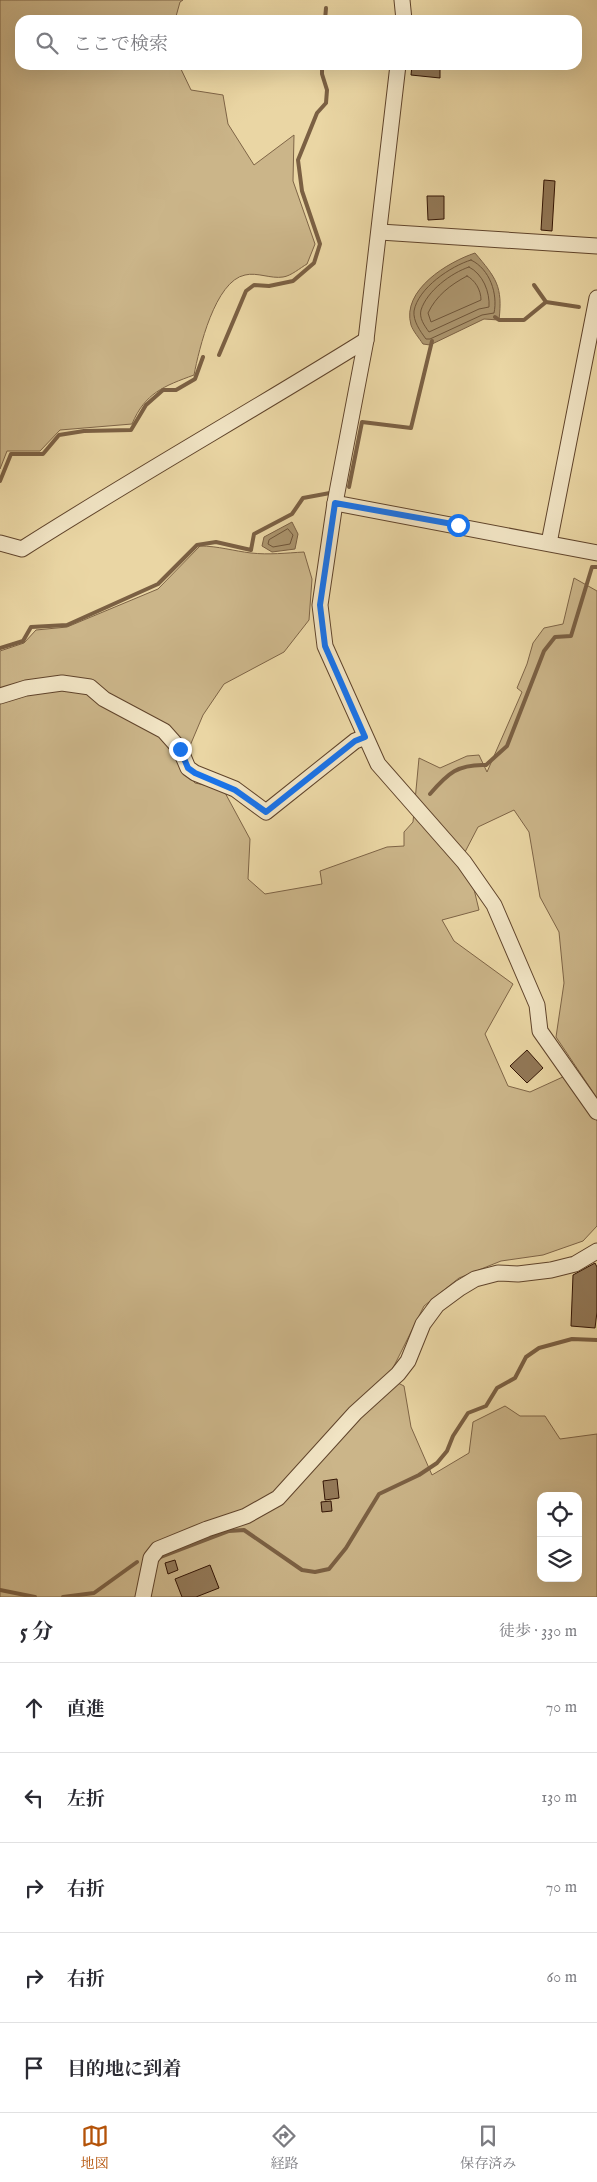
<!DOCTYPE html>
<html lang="ja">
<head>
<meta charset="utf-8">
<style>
	:root { --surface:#fff; --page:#f2f2f3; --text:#2b2b33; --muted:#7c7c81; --line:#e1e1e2; --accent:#b45309 }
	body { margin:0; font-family:"IM FELL English","Noto Serif JP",serif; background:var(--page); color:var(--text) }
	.controls { position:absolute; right:15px; bottom:15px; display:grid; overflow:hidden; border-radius:10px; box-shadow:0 5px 20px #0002 }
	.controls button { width:45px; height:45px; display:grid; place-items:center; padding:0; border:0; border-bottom:1px solid var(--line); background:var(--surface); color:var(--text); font:25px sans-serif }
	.stop { position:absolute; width:15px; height:15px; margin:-11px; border:4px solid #1a73e8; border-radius:50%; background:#fff }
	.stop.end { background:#1a73e8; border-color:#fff; box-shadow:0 1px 5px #0008 }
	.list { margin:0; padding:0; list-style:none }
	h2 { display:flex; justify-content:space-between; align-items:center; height:65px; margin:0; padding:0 20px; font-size:21px }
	h2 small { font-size:16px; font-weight:400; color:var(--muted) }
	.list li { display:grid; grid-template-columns:32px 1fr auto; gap:15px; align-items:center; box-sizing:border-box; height:90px; padding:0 20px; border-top:1px solid var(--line) }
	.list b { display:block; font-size:19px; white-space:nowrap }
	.list em { font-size:16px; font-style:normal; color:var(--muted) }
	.icon { flex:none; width:28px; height:28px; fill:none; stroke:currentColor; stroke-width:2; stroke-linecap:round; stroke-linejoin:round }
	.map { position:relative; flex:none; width:597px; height:1597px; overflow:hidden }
	.search { position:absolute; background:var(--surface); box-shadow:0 5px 20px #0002; left:15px; right:15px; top:15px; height:55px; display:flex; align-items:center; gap:12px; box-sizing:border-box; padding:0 18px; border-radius:15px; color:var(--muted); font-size:19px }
	.sheet { height:515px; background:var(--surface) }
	nav { display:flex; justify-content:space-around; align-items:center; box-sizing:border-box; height:70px; border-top:1px solid var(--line); background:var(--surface); font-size:14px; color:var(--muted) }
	nav a { display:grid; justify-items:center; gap:2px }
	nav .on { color:var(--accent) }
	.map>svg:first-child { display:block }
	.green { fill:#cbb589; stroke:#7e6446; fill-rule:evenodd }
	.water { fill:#ab946d; stroke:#7b6043 }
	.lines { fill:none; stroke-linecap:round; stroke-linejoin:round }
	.shore { stroke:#6e5438; stroke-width:1 }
	.stream { stroke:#7b6043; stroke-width:4 }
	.building { fill:#927857; stroke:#321303 }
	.minor-casing { stroke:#60442b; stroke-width:17 }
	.minor { stroke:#f1e4c4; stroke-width:15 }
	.route { stroke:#1a73e8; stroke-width:6 }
</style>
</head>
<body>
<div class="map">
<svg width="597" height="1597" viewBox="0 0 597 1597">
	<rect width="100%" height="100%" fill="#ead6a4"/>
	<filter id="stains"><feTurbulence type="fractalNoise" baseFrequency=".004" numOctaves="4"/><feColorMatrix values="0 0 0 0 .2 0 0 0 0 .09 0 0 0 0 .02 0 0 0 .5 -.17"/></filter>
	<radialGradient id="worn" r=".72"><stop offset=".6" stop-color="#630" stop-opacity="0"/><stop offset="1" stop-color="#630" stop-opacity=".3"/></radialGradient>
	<g class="green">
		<path d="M0,0h183l-3,2 -5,18h-155v45h159l12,25 32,5 5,29 26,41 40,-30 -1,46 22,63 -8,20c-7,4 -16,12 -24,13 -12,2 -26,-5 -38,-2 -30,6 -46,74 -51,100 -30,11 -49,18 -62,49l-72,6 -20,21h-33l-7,18z"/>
		<path d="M200,546c18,0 34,5 51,7 18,2 35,0 53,-1l8,27 -3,41 -25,32 -60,32 -21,31 -22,52 14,16 28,6 27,50 -2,40 17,15 57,-10 -2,-13 67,-24 17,-1v-14l9,-10 6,-64 21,10 27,-12 12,-1 8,17 35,-80 -5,-4 10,-24 6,-21 11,-15 19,-4 11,-46 23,13v507l-41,-61 8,-54 -5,-51 -19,-35 -11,-65 -15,-22 -36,17 -13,25 14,58 -37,10 12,21 59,43 -28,50 23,52 22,6 35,-16 32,45v105l-14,15 -40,14 -42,6 -42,17 -35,28 -36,72 16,8 7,41 21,48 37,-22 4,-31 32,-16 15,10h25l15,23 37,-5v163h-597v-946l24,-8 12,-13 31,-3 91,-38zM541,1496h37v82h-37z"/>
	</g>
	<g class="water">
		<path d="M475,253c21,25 28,33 24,67l-15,-1 -54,26 -7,-1c-4,-6 -10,-13 -12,-19 -10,-35 37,-63 64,-72z"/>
		<path d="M292,522l6,12 -3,15 -23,3 -10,-6 2,-9z"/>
	</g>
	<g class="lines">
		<g class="shore">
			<path d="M471,260c19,9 27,34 23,53l-12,2 -52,24h-4c-6,-8 -13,-18 -12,-28 4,-23 37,-45 57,-51z"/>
			<path d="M469,267c14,7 21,25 20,40l-10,2 -50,23c-5,-7 -10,-14 -8,-22 6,-19 30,-37 48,-43z"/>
			<path d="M467,276c8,4 14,14 14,24l-50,22 -3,-9c8,-17 22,-28 39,-37z"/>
			<path d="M288,529l5,6 -3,9 -17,3 -5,-3 1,-4z"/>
		</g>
		<g class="stream">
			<path d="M325,20l1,-12"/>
			<path d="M534,285l12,17 33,5"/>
			<path d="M495,317l4,3h25l22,-18"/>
			<path d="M219,355l27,-64 8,-6 15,1 24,-5 21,-18 6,-19 -18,-53 -4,-31 19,-47 9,-10 1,-13 -5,-16v-9"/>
			<path d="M0,481l11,-27h32l16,-19 25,-4 47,-1 15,-25 17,-15h13l19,-11 8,-22"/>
			<path d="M349,487l13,-65 49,6 21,-87"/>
			<path d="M0,648l23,-7 8,-14 36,-2 91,-41 39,-39 19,-3 35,8 3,-16 38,-20 11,-16 27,-5"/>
			<path d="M430,794c18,-21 28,-30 56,-29l21,-19 37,-95 11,-14 16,-1 21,-69h5"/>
			<path d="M158,1558l71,-27 15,-1 58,40 13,2 14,-3 17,-21 33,-54 40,-19 18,-12 10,-12 6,-15 15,-23 18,-7 11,-18 18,-10 11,-21 13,-9 33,-9 25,1"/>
			<path d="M0,1590l35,7"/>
			<path d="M63,1597l31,-4 43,-31"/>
		</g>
	</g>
	<g class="building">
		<path d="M412,65h28v13l-29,-3z"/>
		<path d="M544,180l11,1 -3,50 -11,-1z"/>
		<path d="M427,196h17v23l-16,1z"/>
		<path d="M527,1050l16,18 -16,15 -17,-17z"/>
		<path d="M595,1263l2,4v45l-2,16 -24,-2 2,-51z"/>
		<path d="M337,1479l2,19 -14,2 -2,-19z"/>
		<path d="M331,1501l1,10 -10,1 -1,-10z"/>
		<path d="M175,1560l3,10 -10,4 -3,-11z"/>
		<path d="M210,1565l9,23 -23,9h-14l-7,-18z"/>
	</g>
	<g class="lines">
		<g class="minor-casing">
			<g id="minor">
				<path d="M402,0l2,20"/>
				<path d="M398,65l-32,275 -31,163 -15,102 5,41 53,118 86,98 30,43 43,100 3,26 57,81"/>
				<path d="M380,232l217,14"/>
				<path d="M335,503l262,50"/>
				<path d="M0,543l22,6c113,-72 230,-138 344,-209"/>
				<path d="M549,543l48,-245"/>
				<path d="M0,696l26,-8 36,-5 28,4 14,12 60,32 16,18 8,19 7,5 40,16 31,23 89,-71 10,-4"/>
				<path d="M143,1597l8,-39 7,-9 49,-20 39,-13 32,-18 77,-85 43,-39 10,-13 15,-37 14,-19 23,-17 15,-9 23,-6 20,1 33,-4 24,-6 22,-13"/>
			</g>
		</g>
		<use href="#minor" class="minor"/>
	</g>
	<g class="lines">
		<path class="route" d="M180,749l8,19 7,5 40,17 31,22 89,-71 10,-4 -40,-91 -5,-41 15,-102 123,22"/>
	</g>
	<rect width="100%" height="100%" filter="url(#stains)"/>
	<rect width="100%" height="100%" fill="url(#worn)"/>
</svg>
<div class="controls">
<button><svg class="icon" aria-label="locate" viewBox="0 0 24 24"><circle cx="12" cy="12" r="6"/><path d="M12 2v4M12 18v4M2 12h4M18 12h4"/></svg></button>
<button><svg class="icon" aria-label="layers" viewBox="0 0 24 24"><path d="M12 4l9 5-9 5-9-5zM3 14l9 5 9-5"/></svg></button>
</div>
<div class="stop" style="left:458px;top:525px"></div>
<div class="stop end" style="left:180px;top:749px"></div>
<div class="search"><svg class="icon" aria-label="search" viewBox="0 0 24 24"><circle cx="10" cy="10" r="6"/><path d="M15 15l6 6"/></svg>ここで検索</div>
</div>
<section class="sheet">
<h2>5 分<small>徒歩 · 330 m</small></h2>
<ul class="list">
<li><svg class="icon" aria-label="ahead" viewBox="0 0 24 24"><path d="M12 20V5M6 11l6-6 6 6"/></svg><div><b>直進</b></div><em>70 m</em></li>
<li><svg class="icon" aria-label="left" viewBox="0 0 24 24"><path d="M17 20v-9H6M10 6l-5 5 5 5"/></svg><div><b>左折</b></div><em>130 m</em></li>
<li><svg class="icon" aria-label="right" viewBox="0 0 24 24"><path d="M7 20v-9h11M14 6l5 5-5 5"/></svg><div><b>右折</b></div><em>70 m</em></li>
<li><svg class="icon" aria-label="right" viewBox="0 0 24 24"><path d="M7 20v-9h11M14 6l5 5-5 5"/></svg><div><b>右折</b></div><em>60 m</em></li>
<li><svg class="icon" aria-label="arrive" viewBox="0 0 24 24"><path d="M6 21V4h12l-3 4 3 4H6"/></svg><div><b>目的地に到着</b></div></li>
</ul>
</section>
<nav>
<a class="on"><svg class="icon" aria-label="map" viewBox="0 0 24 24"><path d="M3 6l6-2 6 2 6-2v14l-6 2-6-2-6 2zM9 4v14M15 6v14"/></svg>地図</a>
<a><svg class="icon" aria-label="directions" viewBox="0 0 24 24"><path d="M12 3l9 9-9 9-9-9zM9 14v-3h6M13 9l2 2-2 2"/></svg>経路</a>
<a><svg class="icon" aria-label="saved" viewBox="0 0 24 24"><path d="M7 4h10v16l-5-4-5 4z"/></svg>保存済み</a>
</nav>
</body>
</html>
